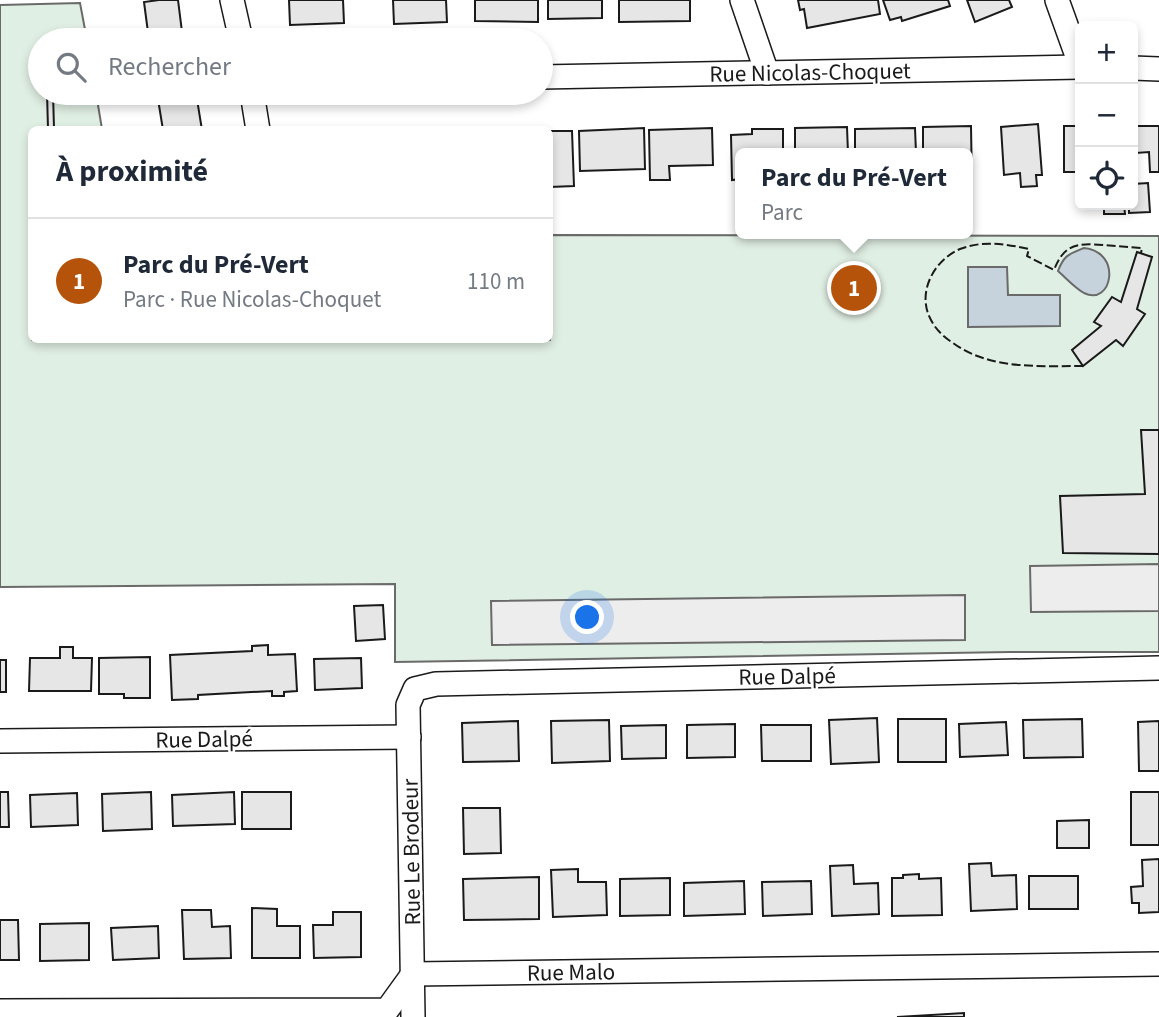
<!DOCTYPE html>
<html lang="fr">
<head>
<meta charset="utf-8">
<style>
	:root { --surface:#fff; --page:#f6f6f7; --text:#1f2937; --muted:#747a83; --line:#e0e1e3; --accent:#b45309 }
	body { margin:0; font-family:"Source Sans 3",sans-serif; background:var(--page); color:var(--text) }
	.controls { position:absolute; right:21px; top:21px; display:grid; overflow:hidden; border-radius:10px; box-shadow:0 4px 10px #0003 }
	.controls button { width:63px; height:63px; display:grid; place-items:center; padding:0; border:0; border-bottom:2px solid var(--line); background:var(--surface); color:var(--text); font:35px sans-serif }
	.you { position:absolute; left:588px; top:618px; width:24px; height:24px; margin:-18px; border:5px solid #fff; border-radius:50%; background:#1a73e8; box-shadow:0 0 0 10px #1a73e833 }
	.badge { display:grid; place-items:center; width:46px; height:46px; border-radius:50%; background:var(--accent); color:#fff; font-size:23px; font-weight:700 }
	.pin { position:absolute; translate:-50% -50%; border:4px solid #fff; box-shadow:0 2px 7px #0006 }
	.popup { position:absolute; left:735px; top:148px; width:238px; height:91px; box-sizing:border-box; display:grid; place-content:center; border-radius:10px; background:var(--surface); filter:drop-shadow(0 2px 5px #0005); font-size:23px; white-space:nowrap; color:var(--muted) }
	.popup b { font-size:26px; color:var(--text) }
	.popup::after { content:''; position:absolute; left:50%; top:100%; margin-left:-14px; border:14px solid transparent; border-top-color:var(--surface) }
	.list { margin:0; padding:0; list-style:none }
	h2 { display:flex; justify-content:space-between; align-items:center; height:91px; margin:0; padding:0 28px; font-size:30px }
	h2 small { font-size:23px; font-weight:400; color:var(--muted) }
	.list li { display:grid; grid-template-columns:46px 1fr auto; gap:21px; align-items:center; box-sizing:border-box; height:126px; padding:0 28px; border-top:2px solid var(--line) }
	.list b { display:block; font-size:26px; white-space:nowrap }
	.list p { margin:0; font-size:23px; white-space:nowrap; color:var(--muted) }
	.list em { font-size:23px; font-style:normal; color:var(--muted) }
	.icon { flex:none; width:38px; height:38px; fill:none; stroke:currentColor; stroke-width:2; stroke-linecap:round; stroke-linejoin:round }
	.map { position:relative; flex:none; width:1159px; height:1017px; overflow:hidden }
	.search { position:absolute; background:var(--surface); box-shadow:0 4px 10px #0003; left:28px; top:28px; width:525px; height:77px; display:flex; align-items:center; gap:18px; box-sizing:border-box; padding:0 24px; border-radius:38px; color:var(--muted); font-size:26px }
	.panel { position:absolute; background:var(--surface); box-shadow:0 4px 10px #0003; left:28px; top:126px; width:525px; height:217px; border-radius:10px }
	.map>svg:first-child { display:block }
	.green { fill:#e0efe3; stroke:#6a6a6a; stroke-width:2 }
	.parking { fill:#ededed; stroke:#6a6a6a; stroke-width:2 }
	.water { fill:#c6d2dc; stroke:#6a6a6a; stroke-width:2 }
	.building { fill:#e6e6e6; stroke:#1a1a1a; stroke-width:2 }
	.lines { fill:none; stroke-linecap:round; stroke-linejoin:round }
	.street-casing { stroke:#1a1a1a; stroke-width:26 }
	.street { stroke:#fff; stroke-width:23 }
	.fence { stroke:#1a1a1a; stroke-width:2; stroke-dasharray:9 3.5; stroke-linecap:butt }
	.labels { text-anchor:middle; stroke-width:5; stroke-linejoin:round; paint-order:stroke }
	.street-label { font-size:23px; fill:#1a1a1a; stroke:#fff }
</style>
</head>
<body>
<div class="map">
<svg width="1159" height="1017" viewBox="0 0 1159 1017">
	<rect width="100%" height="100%" fill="#fff"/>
	<path class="green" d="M80,3l7,37h-47v53h56l6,36 -70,1v210h518v-105l609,1v416h-149l-615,10v-78l-395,3v-582z"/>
	<g class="parking">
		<path d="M1159,564v47l-128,1 -1,-46z"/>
		<path d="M965,595v45l-473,5 -1,-44z"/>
	</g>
	<g class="water">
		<path d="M1084,248c39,4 28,59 0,45 -9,-5 -18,-15 -26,-22 6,-16 11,-17 26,-23z"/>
		<path d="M968,267h39l1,28h52v31l-92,1z"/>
	</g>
	<g class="building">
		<path d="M159,0h19l5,40h-34l-5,-38z"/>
		<path d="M289,0h54l1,23 -54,2z"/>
		<path d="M393,0h53l1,22 -53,2z"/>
		<path d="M475,0h63v22l-63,-1z"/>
		<path d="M548,0h54v18l-54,1z"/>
		<path d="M619,0h71v21l-71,1z"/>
		<path d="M798,0h80l2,14 -73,14 -3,-19 -4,1z"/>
		<path d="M883,0h65l2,6 -48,15 -1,-4 -11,3z"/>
		<path d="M967,0h42l3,7 -37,15z"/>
		<path d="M47,93h6l1,35h-6z"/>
		<path d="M157,93h39l6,37h-39z"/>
		<path d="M1038,124l4,51h-6l1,11 -16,1 -1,-14 -16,2 -3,-48z"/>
		<path d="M971,126l1,61h-4v-34h-34l-1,-4h-10v-22z"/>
		<rect x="1064" y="126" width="16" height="46"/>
		<path d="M1136,126h23v46h-9l-1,-20 -13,1z"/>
		<path d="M847,127l1,26h-53v-25z"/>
		<path d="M644,128l1,41 -65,2 -1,-40z"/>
		<path d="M712,128l1,37 -44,1 1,14h-20l-1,-50z"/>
		<path d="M915,128l1,25h-61v-24z"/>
		<path d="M752,129h31v24h-43v26l-8,1 -1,-45 21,-1z"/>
		<path d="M550,131h22l2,55 -24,1z"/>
		<path d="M1148,183l2,29 -21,1v-8h4v-21z"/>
		<path d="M1104,205h20l1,9h-21z"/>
		<path d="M1137,252l15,5 -15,52 8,5 -22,32 -7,-6 -33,26 -11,-16 29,-24 -7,-4 18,-25 9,5z"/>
		<path d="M1141,430h18v124l-96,-1 -3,-57 85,-2z"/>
		<path d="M383,605l2,34 -29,2 -2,-35z"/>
		<path d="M268,645v10l27,-1 2,37 -13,1v4h-12v-5l-74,4v4l-26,1 -2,-45 82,-4v-5z"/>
		<path d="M60,647h13v11h19l-1,33h-62l1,-33h30z"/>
		<path d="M150,657v41h-26v-4h-25v-36z"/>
		<path d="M361,658l1,30 -47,2 -1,-31z"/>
		<rect x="0" y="660" width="6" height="32"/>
		<path d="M877,718l2,44 -48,2 -2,-44z"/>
		<rect x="898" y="719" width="48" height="43"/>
		<path d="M1082,719l1,38 -59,1 -1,-38z"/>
		<path d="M609,720l1,41 -58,2 -1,-42z"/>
		<path d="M518,721l1,40 -56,1 -1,-39z"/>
		<path d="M1159,721v50h-20l-1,-49z"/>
		<path d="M1006,722l2,33 -48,2 -1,-33z"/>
		<path d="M735,724v33l-48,1v-33z"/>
		<path d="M666,725v33l-44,1 -1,-33z"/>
		<path d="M761,725h50v36h-49z"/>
		<path d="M0,792h8l1,35h-9z"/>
		<path d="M151,792l1,37 -49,2 -1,-37z"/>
		<path d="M234,792l1,32 -62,2 -1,-31z"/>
		<rect x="242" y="792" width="49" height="37"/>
		<rect x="1131" y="792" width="28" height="53"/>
		<path d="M77,793l1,32 -47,2 -1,-32z"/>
		<path d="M463,808h37l1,45 -37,1z"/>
		<path d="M1089,820v28h-32v-27z"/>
		<path d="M1159,859v53l-20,1v-10h-7l-1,-16 12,-1 -1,-26z"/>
		<path d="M991,863l1,13 24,-1 1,34 -46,2 -2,-47z"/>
		<path d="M853,865l1,19 24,-1 1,31 -47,2 -2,-50z"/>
		<path d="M578,869v13h28l1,33 -54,2 -2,-47z"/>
		<path d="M919,874v5l22,-1 1,37 -50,1v-38h11v-3z"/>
		<rect x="1029" y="876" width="49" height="33"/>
		<path d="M539,877v42l-75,1 -1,-41z"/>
		<path d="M670,878v37l-50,1v-37z"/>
		<path d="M744,881l1,33 -61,2v-33z"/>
		<path d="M811,881l1,33 -49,2 -1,-34z"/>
		<path d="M252,908l25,1v17h23v32h-48z"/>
		<path d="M182,910h29l1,17 18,-1 1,32 -47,1z"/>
		<path d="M333,912h28v45l-47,1 -1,-33h20z"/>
		<path d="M0,920h18l1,40h-19z"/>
		<path d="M89,923v37l-49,1v-37z"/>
		<path d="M158,926l1,32 -46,2 -2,-32z"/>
		<path d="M964,1013v4h-67z"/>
	</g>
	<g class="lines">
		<g class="street-casing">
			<g id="street">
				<path d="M232,0l9,40"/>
				<path d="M742,0l25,73"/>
				<path d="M1057,0l23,64"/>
				<path d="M1133,68l26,1"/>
				<path d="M541,77l539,-10"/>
				<path d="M252,93l6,37"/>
				<path d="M0,741l409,-4"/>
				<path d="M0,1011l387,-1 26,-36 746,-10"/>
				<path d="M413,1017l-5,-312 7,-16 21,-5 723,-16"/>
			</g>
		</g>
		<use href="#street" class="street"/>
		<path class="fence" d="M1083,366c-43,0 -93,4 -130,-23 -9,-6 -17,-13 -22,-23 -15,-27 3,-60 29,-71 24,-9 45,-5 69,0l-2,7 27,14c10,-26 23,-27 49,-25 13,1 26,2 39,3l-1,5"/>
	</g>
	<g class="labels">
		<g class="street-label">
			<text transform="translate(810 72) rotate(-1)" y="8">Rue Nicolas-Choquet</text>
			<text transform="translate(787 676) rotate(-1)" y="8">Rue Dalpé</text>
			<text transform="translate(204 739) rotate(-1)" y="8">Rue Dalpé</text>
			<text transform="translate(411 852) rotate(-91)" y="8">Rue Le Brodeur</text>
			<text transform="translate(571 972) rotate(-1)" y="8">Rue Malo</text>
		</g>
	</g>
</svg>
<div class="controls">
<button>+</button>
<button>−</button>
<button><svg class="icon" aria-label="locate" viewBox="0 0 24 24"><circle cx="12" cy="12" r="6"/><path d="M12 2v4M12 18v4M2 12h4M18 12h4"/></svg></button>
</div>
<div class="you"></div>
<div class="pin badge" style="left:854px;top:288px">1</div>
<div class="popup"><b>Parc du Pré-Vert</b>Parc</div>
<div class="search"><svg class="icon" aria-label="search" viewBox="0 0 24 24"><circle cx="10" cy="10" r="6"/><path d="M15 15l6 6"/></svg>Rechercher</div>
<section class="panel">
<h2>À proximité<small></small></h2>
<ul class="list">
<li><span class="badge">1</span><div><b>Parc du Pré-Vert</b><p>Parc · Rue Nicolas-Choquet</p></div><em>110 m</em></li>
</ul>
</section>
</div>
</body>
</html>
